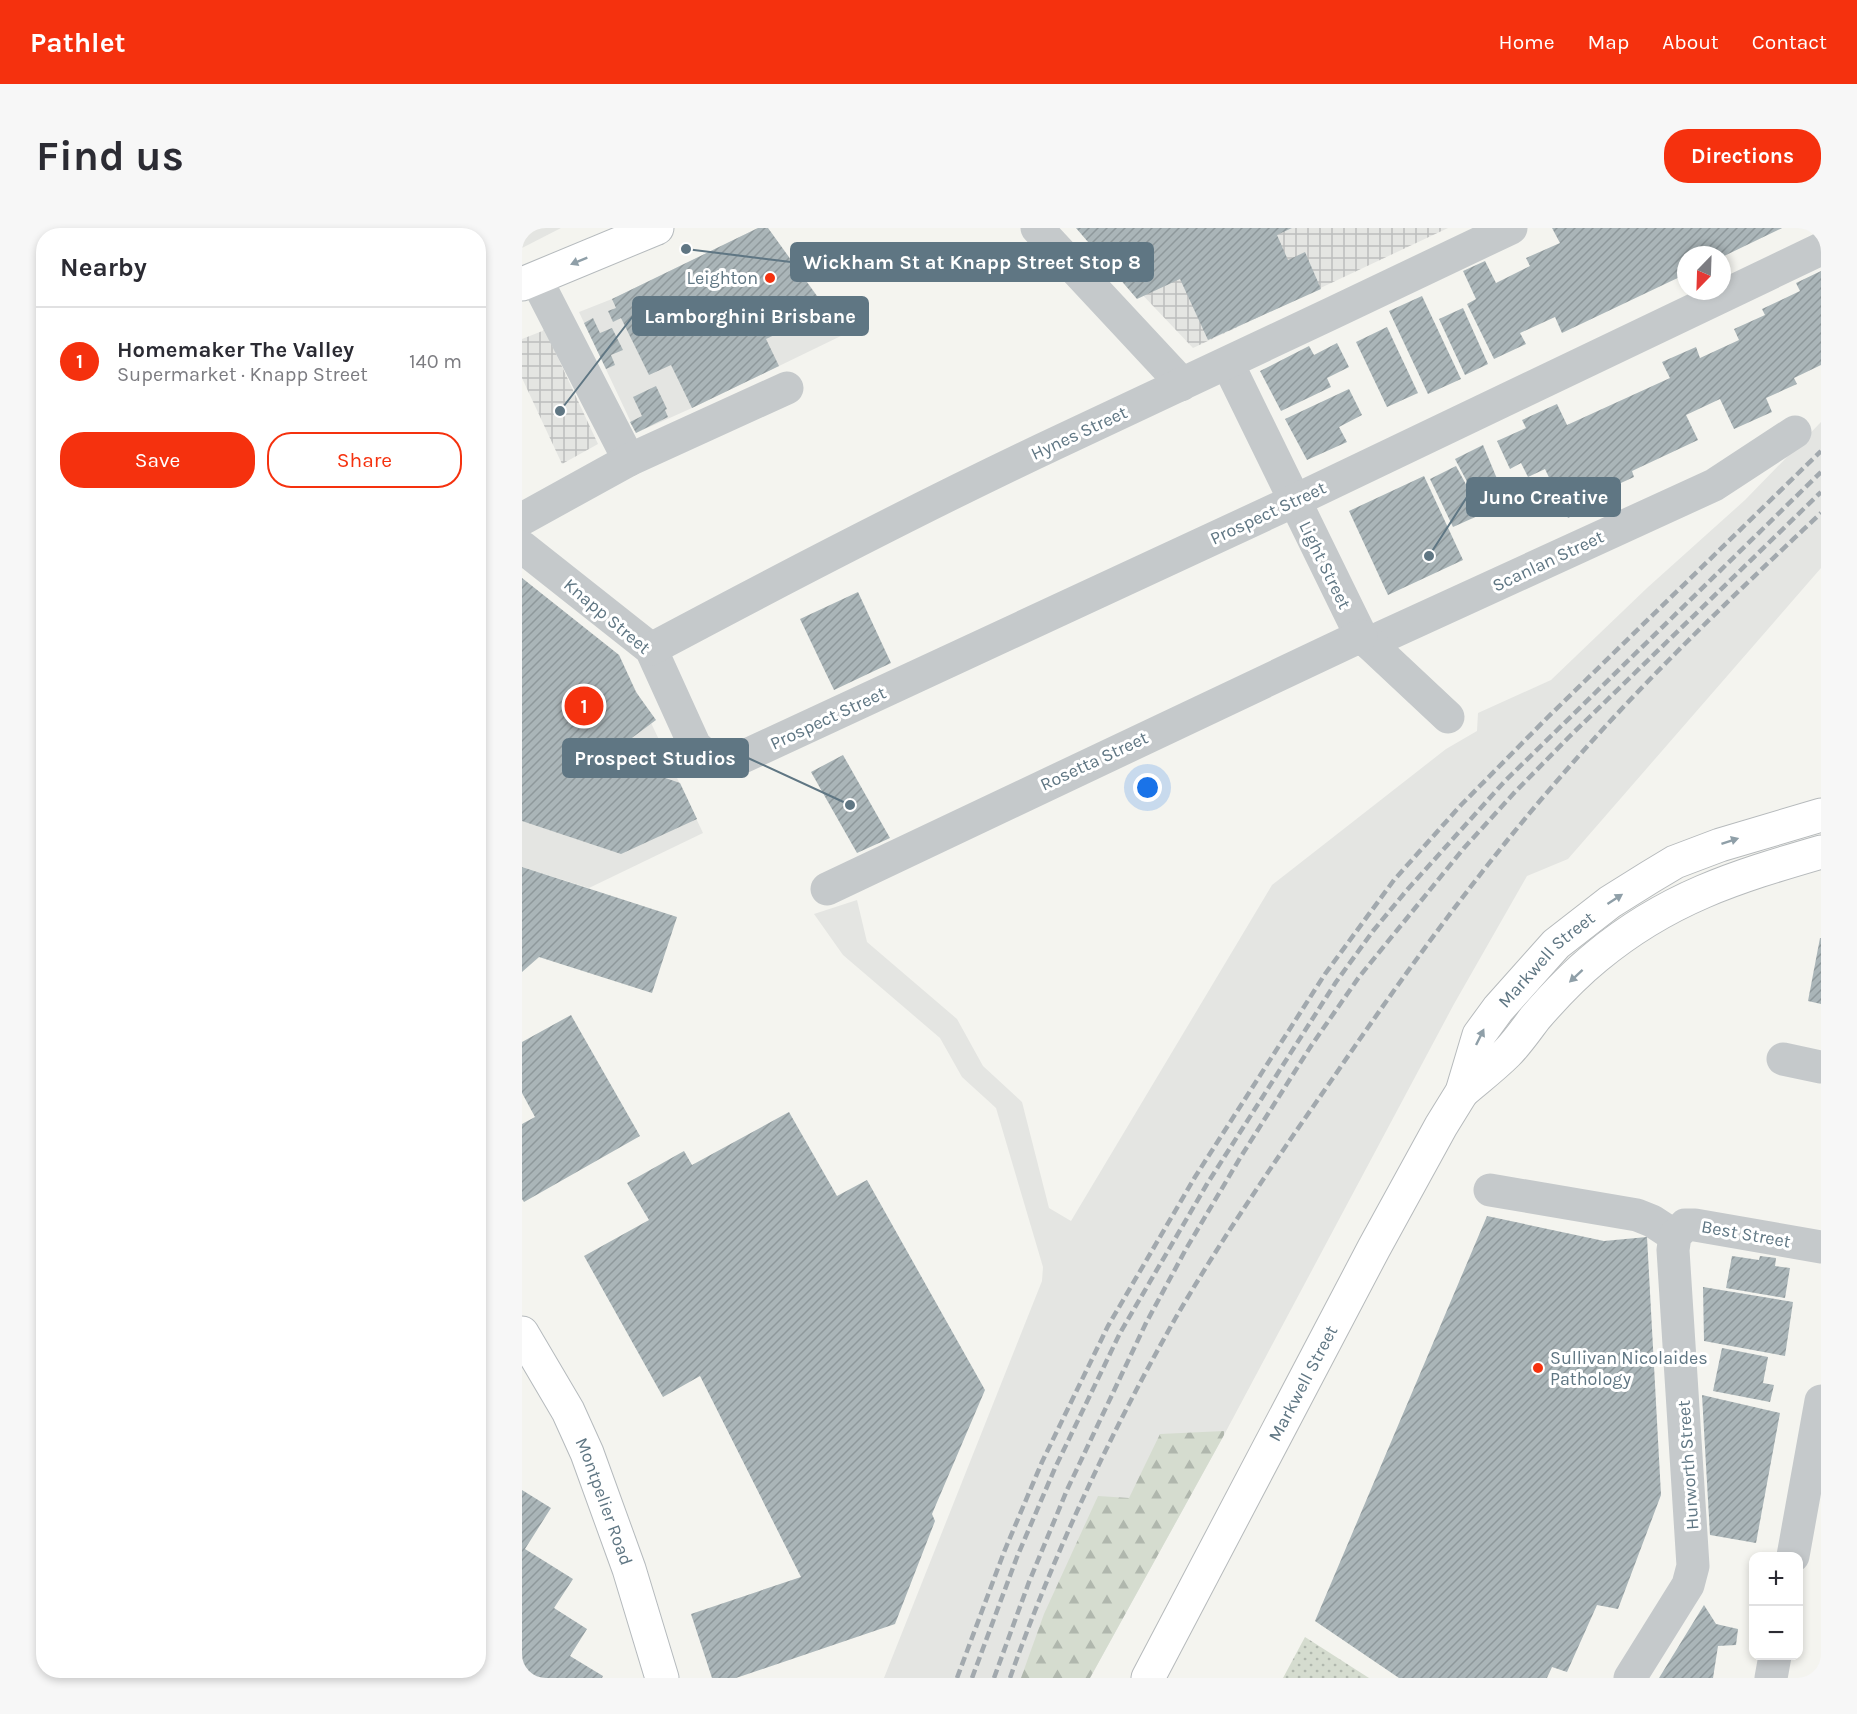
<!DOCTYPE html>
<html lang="en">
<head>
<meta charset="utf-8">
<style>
	:root { --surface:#fff; --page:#f7f7f7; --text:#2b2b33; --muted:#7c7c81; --line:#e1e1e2; --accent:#f5310e }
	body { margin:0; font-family:Karla,sans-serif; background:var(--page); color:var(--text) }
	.controls { position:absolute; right:18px; bottom:18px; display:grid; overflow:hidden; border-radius:12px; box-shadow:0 3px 9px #0003 }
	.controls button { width:54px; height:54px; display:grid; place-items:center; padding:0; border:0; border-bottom:2px solid var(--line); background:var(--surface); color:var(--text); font:30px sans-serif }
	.compass { position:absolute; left:1155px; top:18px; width:54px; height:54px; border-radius:50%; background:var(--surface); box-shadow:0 3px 9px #0003; rotate:203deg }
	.you { position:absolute; left:626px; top:560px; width:21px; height:21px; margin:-15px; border:4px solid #fff; border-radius:50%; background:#1a73e8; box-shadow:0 0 0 9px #1a73e833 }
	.badge { display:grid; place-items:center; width:39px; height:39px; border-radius:50%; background:var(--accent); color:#fff; font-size:20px; font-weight:700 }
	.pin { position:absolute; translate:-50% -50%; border:3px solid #fff; box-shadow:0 2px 6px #0006 }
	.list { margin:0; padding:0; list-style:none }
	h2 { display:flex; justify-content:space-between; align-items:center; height:78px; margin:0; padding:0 24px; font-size:26px }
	h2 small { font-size:20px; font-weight:400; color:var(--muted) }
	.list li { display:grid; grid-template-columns:39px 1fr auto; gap:18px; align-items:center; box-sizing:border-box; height:108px; padding:0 24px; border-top:2px solid var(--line) }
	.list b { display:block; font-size:22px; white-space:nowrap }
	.list p { margin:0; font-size:20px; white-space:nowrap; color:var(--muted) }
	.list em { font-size:20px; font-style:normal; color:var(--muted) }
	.actions { display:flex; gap:12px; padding:18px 24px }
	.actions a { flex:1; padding:14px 0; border:2px solid var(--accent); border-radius:24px; text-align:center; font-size:21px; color:var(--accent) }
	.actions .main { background:var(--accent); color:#fff }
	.map { position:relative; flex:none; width:1299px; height:1450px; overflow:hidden; border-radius:24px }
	header { display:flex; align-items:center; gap:36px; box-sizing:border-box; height:84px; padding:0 30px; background:var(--accent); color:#fff }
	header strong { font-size:28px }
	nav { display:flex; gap:33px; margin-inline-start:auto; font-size:21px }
	.intro { display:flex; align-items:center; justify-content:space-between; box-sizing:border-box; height:144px; padding:0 36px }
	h1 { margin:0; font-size:42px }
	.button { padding:15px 27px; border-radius:24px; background:var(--accent); color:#fff; font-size:21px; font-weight:700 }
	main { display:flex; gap:36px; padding:0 36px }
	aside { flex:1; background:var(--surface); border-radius:24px; box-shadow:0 3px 9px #0003 }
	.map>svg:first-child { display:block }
	.built { fill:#e4e5e2 }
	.industrial { fill:url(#industrial-grid) }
	.forest { fill:url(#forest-firs) }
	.park { fill:url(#park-dots) }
	.building { fill:url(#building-hatch) }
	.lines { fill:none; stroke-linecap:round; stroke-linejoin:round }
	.major-casing { stroke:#b5babd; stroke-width:35 }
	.highway-casing { stroke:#b6babc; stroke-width:35 }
	.minor { stroke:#c5c9cb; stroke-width:33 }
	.major { stroke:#fff; stroke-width:33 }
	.highway { stroke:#fff; stroke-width:33 }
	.rail { stroke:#a2a9ae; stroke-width:4.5; stroke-dasharray:9 4.5; stroke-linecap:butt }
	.oneway { fill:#8f9fa8 }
	.poi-dot { fill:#f5310e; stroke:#fff; stroke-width:2 }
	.labels { text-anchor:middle; stroke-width:6; stroke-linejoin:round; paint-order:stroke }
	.poi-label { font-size:18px; fill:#5f7683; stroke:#fff; text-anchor:end }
	.street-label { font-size:18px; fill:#5f7683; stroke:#fff }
	.leader { fill:none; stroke:#5f7683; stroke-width:2 }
	.callout-dot { fill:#5f7683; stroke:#fff; stroke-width:2 }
	.callout { fill:#5f7683; stroke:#5f7683; stroke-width:2 }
	.callout-label { font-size:20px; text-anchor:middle; font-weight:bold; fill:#fff }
</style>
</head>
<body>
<header>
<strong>Pathlet</strong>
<nav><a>Home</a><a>Map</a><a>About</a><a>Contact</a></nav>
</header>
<div class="intro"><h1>Find us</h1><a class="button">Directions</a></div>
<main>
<aside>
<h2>Nearby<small></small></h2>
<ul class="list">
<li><span class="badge">1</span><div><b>Homemaker The Valley</b><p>Supermarket · Knapp Street</p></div><em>140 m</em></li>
</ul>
<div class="actions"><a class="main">Save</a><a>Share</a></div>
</aside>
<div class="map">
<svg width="1299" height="1450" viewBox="0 0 1299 1450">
	<defs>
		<pattern id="industrial-grid" width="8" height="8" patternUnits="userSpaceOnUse" patternTransform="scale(1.5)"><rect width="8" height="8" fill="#e4e5e2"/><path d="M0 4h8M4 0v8" fill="none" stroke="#bcbebd"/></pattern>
		<pattern id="forest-firs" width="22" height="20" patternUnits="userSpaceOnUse" patternTransform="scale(1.5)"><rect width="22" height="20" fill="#d5dccf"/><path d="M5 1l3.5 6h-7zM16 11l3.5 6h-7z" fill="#b0b7ad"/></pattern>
		<pattern id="park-dots" width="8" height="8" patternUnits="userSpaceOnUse" patternTransform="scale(1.5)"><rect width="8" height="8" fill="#d5dccf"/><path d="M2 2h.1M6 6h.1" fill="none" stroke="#b0b7ad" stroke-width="1.8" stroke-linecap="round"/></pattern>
		<pattern id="building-hatch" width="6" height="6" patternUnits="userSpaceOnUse" patternTransform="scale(1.5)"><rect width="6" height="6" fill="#aab5b8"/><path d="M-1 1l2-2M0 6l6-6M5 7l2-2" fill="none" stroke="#8e989b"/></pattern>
	</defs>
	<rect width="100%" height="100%" fill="#f4f4ef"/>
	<g class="built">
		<path d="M0,0h39l-39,20z"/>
		<path d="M236,0h10l77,106 -153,74 -56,25 -57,-121 33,-13z"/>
		<path d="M1299,194v146l-253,291 -41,17 -73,128 -230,431 -134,243h-206l158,-397 1,-14 -47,-159 -34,-31 -22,-39 -97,-83 -29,-41 43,-14 10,42 90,77 26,47 39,36 27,106 22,13 201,-336 174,-136 31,-18 1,-18 73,-33 96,-92 98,-88z"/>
		<path d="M0,350l97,77 84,178 -114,55 -67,-21z"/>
	</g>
	<g class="industrial">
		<path d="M557,0h369l-255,120z"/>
		<path d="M23,102l53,114 -36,20 -40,-86v-39z"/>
	</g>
	<path class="forest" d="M702,1203v4l-134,243h-69l23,-64 54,-118 31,2 31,-64z"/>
	<path class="park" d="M783,1409l64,41h-86z"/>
	<g class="building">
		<path d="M236,0h10l59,82 -61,29 13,27 -87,42 -21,-43 -22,10 -28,-57 -8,4 -5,-11 8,-3 -4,-9z"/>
		<path d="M554,0h216l-15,7 11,25 17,-8 16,37 -113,51 -28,-61 -43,20z"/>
		<path d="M1030,0h230l-60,29v-2h-36v19l-124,59 -7,-16 -35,16 6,11 -32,15 -27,-55 9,-5 -13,-28 22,-10 11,22 34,-17 -4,-8 34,-15z"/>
		<path d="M1299,43v94l-27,13 3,6 -31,14 6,14 -38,17 -14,-30 -34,16 12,25 -66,31 2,6 -35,16 4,9 -35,16 -23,-49 -17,8 -7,-14 -11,6 -13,-28 29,-13 -4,-8 35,-16 10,21 103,-47 -8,-16 34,-15 4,11 39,-18 -5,-11 31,-14 -3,-6 38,-18 -4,-8z"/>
		<path d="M900,68l39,83 -33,15 -39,-83z"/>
		<path d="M941,80l25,56 -23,11 -26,-56z"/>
		<path d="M71,90l7,15 12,-5 11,22 -12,5 4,10 -9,4 -22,-46z"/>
		<path d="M865,99l31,66 -31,14 -31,-65z"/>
		<path d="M815,115l12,24 -22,11 4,9 -50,24 -21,-40 49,-25 5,9z"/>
		<path d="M134,158l11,23 -2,1 3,7 -32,16 -6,-11 12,-6 -9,-19z"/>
		<path d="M827,161l13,26 -23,12 8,15 -40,18 -22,-41z"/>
		<path d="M961,217l22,53 -24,10 -26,-49z"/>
		<path d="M934,238l26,48 -29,13 -23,-48z"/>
		<path d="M902,248l39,84 -75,35 -39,-84z"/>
		<path d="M0,350l97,77 17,37 20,28 -31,23 18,6 -7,19 44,15 17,36 -76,35 -99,-33z"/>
		<path d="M336,364l33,71 -57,27 -34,-71z"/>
		<path d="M321,527l47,83 -33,15 -46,-81z"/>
		<path d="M0,639l155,50 -25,76 -113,-36 -17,15z"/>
		<path d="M1298,710h1v66l-13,-3z"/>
		<path d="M49,787l69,121 -116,66 -2,-3v-75l13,-7 -13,-24v-51z"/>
		<path d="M267,884l48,84 30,-16 118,210 -53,124 3,7 -40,103 -159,54h-24l-21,-64 110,-37 -101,-201 -37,21 -79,-141 65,-36 -22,-37 57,-32 8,14z"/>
		<path d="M965,988l117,25 43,-4 14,258 -43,114 -21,-4 -30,67 -15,-5 -5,11h-148l-84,-57z"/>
		<path d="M1210,1028l27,4 1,-4 16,2 -1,8 15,2 -5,30 -59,-10z"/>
		<path d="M1181,1059l90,15 -8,54 -81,-15z"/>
		<path d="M1200,1120l46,9 -5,26 11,2 -4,17 -57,-11z"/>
		<path d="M1180,1167l78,18 -24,130 -46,-8z"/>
		<path d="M0,1262l29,18 -26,41 48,30 -19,29 33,21 -17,27 33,20 -1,2h-80z"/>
		<path d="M1182,1377l12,19 22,5 -2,16 -18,1 -5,32h-54z"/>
	</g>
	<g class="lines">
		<g class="major-casing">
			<g id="major">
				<path d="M0,56l135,-56"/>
				<path id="s1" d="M0,1105l46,78 19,42 42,116 33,109"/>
			</g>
		</g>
		<g class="highway-casing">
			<g id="highway">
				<path d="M940,864c15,-13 31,-25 45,-39 10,-10 19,-23 28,-35 19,-22 39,-43 61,-61 71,-59 139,-80 225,-105"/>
				<path id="s2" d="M626,1450l226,-430 67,-122 21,-34 17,-57 19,-26 58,-65 54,-42 40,-25 25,-15 45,-17 101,-30"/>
			</g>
		</g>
		<g class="minor">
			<path d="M515,0l137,147 7,10"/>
			<path d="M14,51l93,181"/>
			<path d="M706,136l133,272 8,7 345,-158 81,-53"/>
			<path d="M0,291l107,-59 158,-72"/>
			<path d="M0,319l129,102 44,97 16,14h25l558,-259 527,-252"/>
			<path d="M847,415l79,74"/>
			<path d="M129,421c133,-71 267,-141 403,-205 153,-72 305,-143 457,-216"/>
			<path d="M305,661l534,-253"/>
			<path d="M1261,831l38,8"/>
			<path d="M968,962l147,25 15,6 23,15"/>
			<path d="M1271,1328l28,-155"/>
			<path d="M1108,1450l58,-93 5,-19 -20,-316 2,-14 10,-11h10l126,22"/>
			<path d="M1249,1450l4,-22"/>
		</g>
		<use href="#major" class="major"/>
		<use href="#highway" class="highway"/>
		<g class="rail">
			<path d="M435,1450l47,-126 38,-90 66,-136 87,-149 130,-203 69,-94 67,-75 87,-88 273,-266"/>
			<path d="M450,1450l45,-121 38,-89 65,-135 87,-149 129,-202 37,-51 34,-41 97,-108 317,-310"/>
			<path d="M472,1450l35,-96 38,-92 79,-167 40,-74 54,-91 71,-112 48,-69 105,-129 51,-56 54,-55 252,-245"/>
			<path d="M488,1450c44,-125 100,-244 165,-359 48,-83 103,-162 158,-241 72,-105 146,-208 230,-304 80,-93 169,-177 258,-261"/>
		</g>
	</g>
	<defs><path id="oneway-solid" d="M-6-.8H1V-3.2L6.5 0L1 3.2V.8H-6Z" transform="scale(1.5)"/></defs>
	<g class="oneway">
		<use href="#oneway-solid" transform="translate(57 33) rotate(158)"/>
		<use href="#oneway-solid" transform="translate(1208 613) rotate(-18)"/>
		<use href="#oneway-solid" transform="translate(1093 671) rotate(-33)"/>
		<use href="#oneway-solid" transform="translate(1054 748) rotate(137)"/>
		<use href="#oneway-solid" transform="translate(958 809) rotate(-64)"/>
	</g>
	<g class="poi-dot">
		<circle cx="248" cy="50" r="6"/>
		<circle cx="1016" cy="1140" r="6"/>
	</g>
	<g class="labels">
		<g class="poi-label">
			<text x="236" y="56">Leighton</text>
			<text x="1028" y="1136" text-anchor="start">Sullivan Nicolaides<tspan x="1028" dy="21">Pathology</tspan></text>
		</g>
		<g class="street-label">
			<text transform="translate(557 205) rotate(-25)" y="6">Hynes Street</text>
			<text transform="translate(746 285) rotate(-25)" y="6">Prospect Street</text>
			<text transform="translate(1026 333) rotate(-25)" y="6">Scanlan Street</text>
			<text transform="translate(803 337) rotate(64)" y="6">Light Street</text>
			<text transform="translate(85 388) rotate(40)" y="6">Knapp Street</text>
			<text transform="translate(306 490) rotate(-25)" y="6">Prospect Street</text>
			<text transform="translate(572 533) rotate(-25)" y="6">Rosetta Street</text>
			<text dy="6" stroke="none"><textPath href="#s2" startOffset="826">Markwell Street</textPath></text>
			<text transform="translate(1224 1006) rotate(10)" y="6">Best Street</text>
			<text dy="6" stroke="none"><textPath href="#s2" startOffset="333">Markwell Street</textPath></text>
			<text transform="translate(1166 1237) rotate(-94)" y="6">Hurworth Street</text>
			<text dy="6" stroke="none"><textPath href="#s1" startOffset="188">Montpelier Road</textPath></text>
		</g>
	</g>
	<path class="leader" d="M164 21L269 34M38 183L111 88M907 328L945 269M328 577L226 530"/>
	<g class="callout-dot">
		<circle cx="164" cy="21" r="6"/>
		<circle cx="38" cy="183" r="6"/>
		<circle cx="907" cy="328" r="6"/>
		<circle cx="328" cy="577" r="6"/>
	</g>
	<g class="callout">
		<rect x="269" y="15" width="362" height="38" rx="6"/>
		<rect x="111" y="69" width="235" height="38" rx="6"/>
		<rect x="945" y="250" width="153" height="38" rx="6"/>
		<rect x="41" y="511" width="185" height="38" rx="6"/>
	</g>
	<g class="callout-label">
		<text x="450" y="41">Wickham St at Knapp Street Stop 8</text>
		<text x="228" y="95">Lamborghini Brisbane</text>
		<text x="1022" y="276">Juno Creative</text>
		<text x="133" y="537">Prospect Studios</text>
	</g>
</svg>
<div class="controls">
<button>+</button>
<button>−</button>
</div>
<svg class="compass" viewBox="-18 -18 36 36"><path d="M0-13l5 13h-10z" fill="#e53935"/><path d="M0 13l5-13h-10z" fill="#7c7c81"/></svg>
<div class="you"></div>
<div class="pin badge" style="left:62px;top:478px">1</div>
</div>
</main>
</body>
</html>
